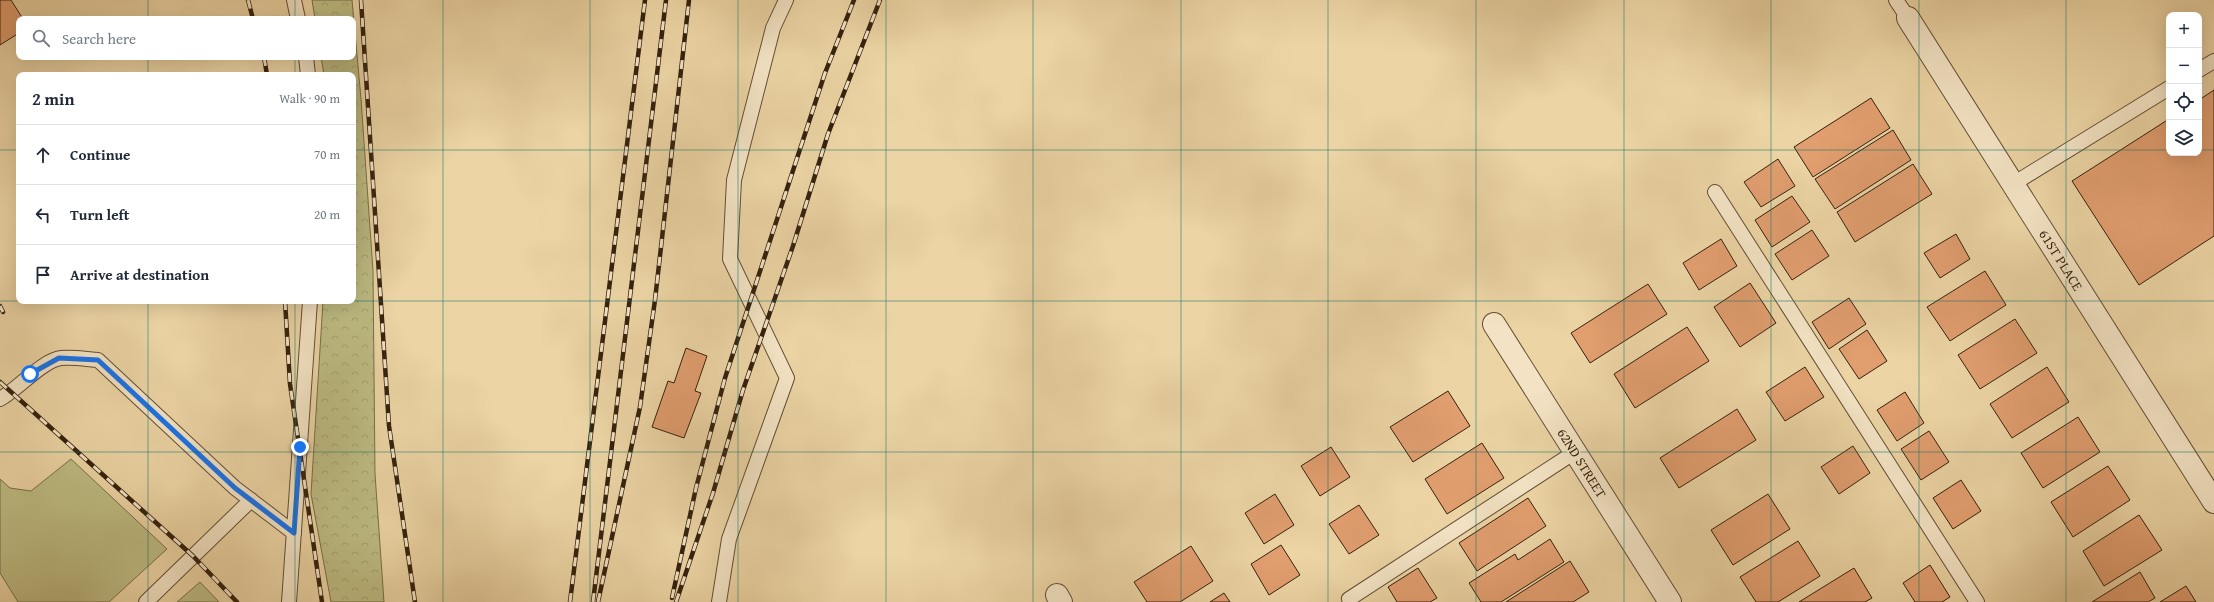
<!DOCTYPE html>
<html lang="en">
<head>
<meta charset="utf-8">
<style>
	:root { --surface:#fff; --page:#f2f2f3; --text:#1f2937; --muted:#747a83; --line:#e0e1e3 }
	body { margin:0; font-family:"Gentium Book Plus",serif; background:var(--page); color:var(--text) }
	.controls { position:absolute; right:12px; top:12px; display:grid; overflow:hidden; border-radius:8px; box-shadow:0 4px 16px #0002 }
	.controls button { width:36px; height:36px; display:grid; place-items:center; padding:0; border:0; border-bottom:1px solid var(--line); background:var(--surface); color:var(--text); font:20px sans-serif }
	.stop { position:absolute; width:12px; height:12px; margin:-9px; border:3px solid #1a73e8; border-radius:50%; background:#fff }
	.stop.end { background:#1a73e8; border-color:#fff; box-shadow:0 1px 4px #0008 }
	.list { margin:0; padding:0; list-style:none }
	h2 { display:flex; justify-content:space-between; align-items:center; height:52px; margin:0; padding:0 16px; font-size:17px }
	h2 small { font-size:13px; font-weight:400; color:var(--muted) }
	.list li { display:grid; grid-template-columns:26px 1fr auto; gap:12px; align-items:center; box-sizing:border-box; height:60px; padding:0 16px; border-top:1px solid var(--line) }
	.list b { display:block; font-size:15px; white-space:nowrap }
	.list em { font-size:13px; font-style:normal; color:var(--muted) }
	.icon { flex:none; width:22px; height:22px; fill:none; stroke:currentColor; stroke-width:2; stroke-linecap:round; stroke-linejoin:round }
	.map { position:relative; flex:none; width:2214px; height:602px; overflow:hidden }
	.search { position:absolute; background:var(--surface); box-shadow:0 4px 16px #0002; left:16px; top:16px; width:340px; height:44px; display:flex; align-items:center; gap:10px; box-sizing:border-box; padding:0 14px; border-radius:8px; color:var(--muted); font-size:15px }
	.panel { position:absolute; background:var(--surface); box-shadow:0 4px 16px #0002; left:16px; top:72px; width:340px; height:232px; border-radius:8px }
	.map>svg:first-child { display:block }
	.grass { fill:#bdbb82; stroke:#786e48 }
	.forest { fill:url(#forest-crowns); stroke:#786e48 }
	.building { fill:#e19e6f; stroke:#34210e }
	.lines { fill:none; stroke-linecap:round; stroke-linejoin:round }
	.lane-casing { stroke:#624e34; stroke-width:16 }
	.street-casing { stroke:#624e34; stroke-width:24 }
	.lane { stroke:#f3e3c4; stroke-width:14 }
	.street { stroke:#f3e3c4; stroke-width:22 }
	.rail-casing { stroke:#34210e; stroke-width:4.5 }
	.rail { stroke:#f3e3c4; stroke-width:3; stroke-dasharray:9; stroke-linecap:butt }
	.route { stroke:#1a73e8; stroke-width:5 }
	.grid { fill:none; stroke:#0f766e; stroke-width:1; stroke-opacity:0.55 }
	.labels { text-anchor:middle; stroke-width:3; stroke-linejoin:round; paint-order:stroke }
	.street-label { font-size:14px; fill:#34210e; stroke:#f3e3c4 }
</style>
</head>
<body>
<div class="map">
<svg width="2214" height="602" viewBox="0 0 2214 602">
	<defs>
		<pattern id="forest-crowns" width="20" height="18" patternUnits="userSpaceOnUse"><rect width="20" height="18" fill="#bdbb82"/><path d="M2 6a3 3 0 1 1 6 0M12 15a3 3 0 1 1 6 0" fill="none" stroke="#a3a06f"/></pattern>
	</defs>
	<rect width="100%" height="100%" fill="#ecd4a4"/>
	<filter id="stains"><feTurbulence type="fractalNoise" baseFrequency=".005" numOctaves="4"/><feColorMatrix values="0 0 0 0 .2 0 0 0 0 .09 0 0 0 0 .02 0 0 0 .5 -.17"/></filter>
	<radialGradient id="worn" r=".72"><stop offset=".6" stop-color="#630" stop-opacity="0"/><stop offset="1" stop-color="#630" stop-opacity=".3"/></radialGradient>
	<g class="grass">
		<path d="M71,459l96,90 -58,53h-91l-18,-29v-94l10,9 21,3z"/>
		<path d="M200,582l19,20h-42z"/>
	</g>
	<path class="forest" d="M312,0h40l9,99 12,172 2,203 9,128h-53l-20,-108 12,-193h30v-226h-29l-3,-18h32v-38h-38z"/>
	<g class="building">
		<path d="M0,0h11l12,19h-4v14l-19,12z"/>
		<path d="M2214,90v146l-75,49 -67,-104 97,-62v34h30v-53z"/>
		<path d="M1871,98l19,30 -77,49 -19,-30z"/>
		<path d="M1893,130l18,30 -76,49 -20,-30z"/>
		<path d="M1778,159l17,27 -34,21 -17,-25z"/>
		<path d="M1913,164l19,30 -77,48 -18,-30z"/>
		<path d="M1792,196l18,26 -38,25 -17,-27z"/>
		<path d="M1812,230l17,26 -37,24 -17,-26z"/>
		<path d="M1956,234l14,25 -30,19 -16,-25z"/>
		<path d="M1721,239l16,27 -38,24 -16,-27z"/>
		<path d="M1985,271l21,34 -56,36 -23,-34z"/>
		<path d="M1750,283l26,40 -36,24 -26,-40z"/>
		<path d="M1648,284l19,30 -77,49 -19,-30z"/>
		<path d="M1849,298l17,26 -37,25 -17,-27z"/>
		<path d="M2015,319l22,34 -57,36 -22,-34z"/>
		<path d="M1687,327l22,34 -74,47 -21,-34z"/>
		<path d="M1867,330l20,31 -28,18 -20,-30z"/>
		<path d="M686,348l21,8 -12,35 6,2 -17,45 -32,-11 16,-46 6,2z"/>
		<path d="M1805,367l19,30 -39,24 -19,-29z"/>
		<path d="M2047,367l22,35 -57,36 -22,-34z"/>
		<path d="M1448,391l22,35 -57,36 -23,-35z"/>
		<path d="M1905,392l19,31 -27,18 -20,-31z"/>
		<path d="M1737,409l19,31 -77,48 -19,-30z"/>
		<path d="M2078,417l22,35 -57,36 -22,-35z"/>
		<path d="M1929,431l20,31 -28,18 -20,-31z"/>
		<path d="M1482,443l22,35 -57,36 -22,-35z"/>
		<path d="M1853,446l17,27 -31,21 -18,-27z"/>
		<path d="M1331,447l19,30 -30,19 -19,-30z"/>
		<path d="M2108,466l22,34 -57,37 -22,-35z"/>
		<path d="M1961,480l20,31 -28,18 -20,-31z"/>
		<path d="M1275,494l19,31 -30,19 -19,-31z"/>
		<path d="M1768,494l22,35 -57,36 -22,-35z"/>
		<path d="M1528,498l18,28 -69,45 -18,-28z"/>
		<path d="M1359,505l20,30 -30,19 -20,-30z"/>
		<path d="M2139,515l23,35 -58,36 -21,-35z"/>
		<path d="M1550,539l14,23 -63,40h-20l-12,-19 46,-29 3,6z"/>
		<path d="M1798,541l22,35 -42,26h-22l-16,-25z"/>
		<path d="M1281,545l19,30 -31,20 -18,-31z"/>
		<path d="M1191,546l22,35 -33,21h-33l-13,-20z"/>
		<path d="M1570,561l19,31 -16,10h-67z"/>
		<path d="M1930,565l20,32 -8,5h-27l-12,-19z"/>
		<path d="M1418,568l19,30 -7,4h-33l-9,-15z"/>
		<path d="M1854,568l18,30 -7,4h-66z"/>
		<path d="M2140,572l15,26 -7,4h-56z"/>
		<path d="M2186,586l10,16h-36z"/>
		<path d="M1224,593l6,9h-20z"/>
	</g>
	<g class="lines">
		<g class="lane-casing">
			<g id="lane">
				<path d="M294,0l4,19"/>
				<path d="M1896,0l12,18"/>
				<path d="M306,57l2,18"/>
				<path d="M2199,70l15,-9"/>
				<path d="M2013,184l156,-96"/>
				<path d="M1715,192l262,410"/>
				<path d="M0,399c17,-9 43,-39 61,-41 12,-1 25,1 37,2l137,128 59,45"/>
				<path d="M146,602l105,-102"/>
				<path d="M289,602l21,-301"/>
				<path d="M719,602l10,-63 58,-161 -57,-119 4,-79 39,-152 13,-28"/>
				<path d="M1350,602l-1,-3 226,-147"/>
			</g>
		</g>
		<g class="street-casing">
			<g id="street">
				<path d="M1908,18l306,484"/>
				<path d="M1494,324l176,278"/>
				<path d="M1057,595l4,7"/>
			</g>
		</g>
		<use href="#lane" class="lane"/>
		<use href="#street" class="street"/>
		<g class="rail-casing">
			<g id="rail">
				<path d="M248,0l5,19"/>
				<path d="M361,0l28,426 26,176"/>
				<path d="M264,57l3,18"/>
				<path d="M285,301l5,83 32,218"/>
				<path d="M0,306l3,6"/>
				<path d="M0,382l193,174 44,46"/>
				<path d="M672,598l24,-110 29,-110 100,-305 29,-73"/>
				<path d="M570,602l75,-602"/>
				<path d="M593,602l73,-602"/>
				<path d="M598,602l42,-195 15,-107 34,-300"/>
				<path d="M676,602l37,-109 30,-103 50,-144 35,-112 52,-134"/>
			</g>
		</g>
		<use href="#rail" class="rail"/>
	</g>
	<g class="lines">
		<path class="route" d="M30,374l29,-16 39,2 137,128 59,45 6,-86"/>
	</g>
	<path class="grid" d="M148,0v19M295,0v19M443,0v602M590,0v602M738,0v602M886,0v602M1033,0v602M1181,0v602M1328,0v602M1476,0v602M1624,0v602M1771,0v602M1919,0v602M2066,0v602M148,57v18M295,57v18M0,150h19M353,150h1816M2199,150h15M0,301h19M19,301h334M148,301v301M295,301v301M353,301h1861M0,452h2214"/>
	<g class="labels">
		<g class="street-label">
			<text transform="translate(2061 260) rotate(58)" y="5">61ST PLACE</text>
			<text transform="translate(1582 463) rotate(58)" y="5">62ND STREET</text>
		</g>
	</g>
	<rect width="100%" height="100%" filter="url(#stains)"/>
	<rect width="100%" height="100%" fill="url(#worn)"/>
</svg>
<div class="controls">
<button>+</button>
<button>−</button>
<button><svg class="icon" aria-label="locate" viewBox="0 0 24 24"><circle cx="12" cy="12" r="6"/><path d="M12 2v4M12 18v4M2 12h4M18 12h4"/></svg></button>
<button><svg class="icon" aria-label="layers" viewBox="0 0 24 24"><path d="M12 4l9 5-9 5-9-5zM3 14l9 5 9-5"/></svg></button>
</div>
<div class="stop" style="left:30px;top:374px"></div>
<div class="stop end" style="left:300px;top:447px"></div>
<div class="search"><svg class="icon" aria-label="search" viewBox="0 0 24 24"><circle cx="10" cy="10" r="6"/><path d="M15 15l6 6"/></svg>Search here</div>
<section class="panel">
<h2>2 min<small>Walk · 90 m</small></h2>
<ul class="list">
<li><svg class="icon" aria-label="ahead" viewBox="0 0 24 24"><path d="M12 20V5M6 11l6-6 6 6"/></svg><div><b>Continue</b></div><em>70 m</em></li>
<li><svg class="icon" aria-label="left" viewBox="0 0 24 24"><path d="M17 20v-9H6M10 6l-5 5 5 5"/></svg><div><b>Turn left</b></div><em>20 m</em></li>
<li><svg class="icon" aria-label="arrive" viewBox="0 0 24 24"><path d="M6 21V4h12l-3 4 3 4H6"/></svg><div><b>Arrive at destination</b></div></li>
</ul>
</section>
</div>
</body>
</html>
